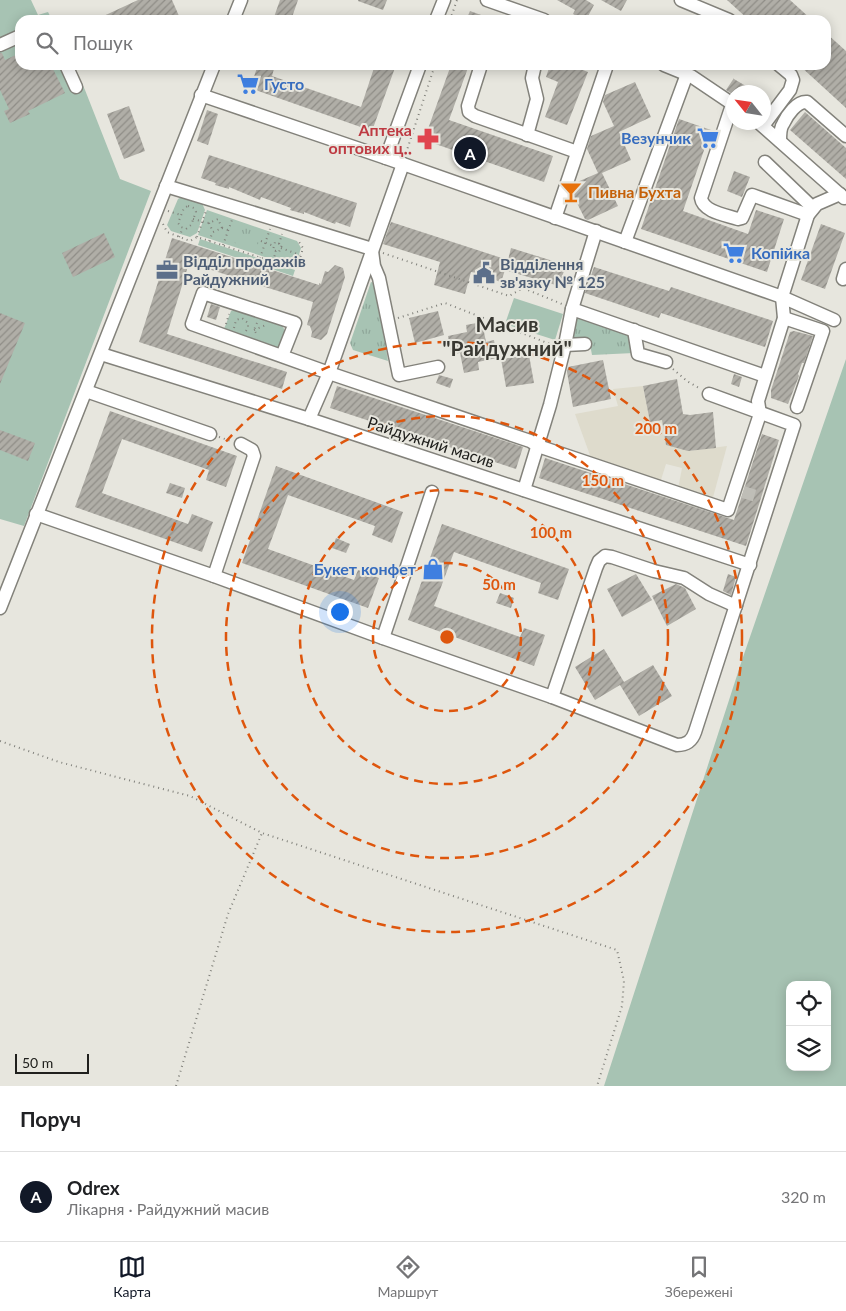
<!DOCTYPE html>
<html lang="uk">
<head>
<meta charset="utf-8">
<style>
	:root { --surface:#fff; --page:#f6f6f6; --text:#202124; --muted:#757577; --line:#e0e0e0; --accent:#111827 }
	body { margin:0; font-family:Lato,sans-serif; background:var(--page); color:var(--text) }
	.controls { position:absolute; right:15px; bottom:15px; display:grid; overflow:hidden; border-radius:10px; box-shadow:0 2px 12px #0003 }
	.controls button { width:45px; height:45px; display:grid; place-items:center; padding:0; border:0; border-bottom:1px solid var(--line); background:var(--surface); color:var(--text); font:25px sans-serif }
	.compass { position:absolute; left:726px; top:85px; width:45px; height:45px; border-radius:50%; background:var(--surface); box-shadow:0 2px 12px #0003; rotate:300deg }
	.scale { position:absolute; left:15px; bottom:12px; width:74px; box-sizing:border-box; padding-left:5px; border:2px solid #20201d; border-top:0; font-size:14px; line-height:18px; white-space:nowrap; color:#20201d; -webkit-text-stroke:4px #e7e6de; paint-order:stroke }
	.you { position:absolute; left:339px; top:611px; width:18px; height:18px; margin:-12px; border:4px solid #fff; border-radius:50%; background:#1a73e8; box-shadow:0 0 0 8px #1a73e833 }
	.badge { display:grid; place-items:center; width:32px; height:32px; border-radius:50%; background:var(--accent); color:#fff; font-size:16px; font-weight:700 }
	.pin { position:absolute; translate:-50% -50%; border:2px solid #fff; box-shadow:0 1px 5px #0006 }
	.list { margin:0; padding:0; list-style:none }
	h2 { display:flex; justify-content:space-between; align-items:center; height:65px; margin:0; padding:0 20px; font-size:21px }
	h2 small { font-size:16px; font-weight:400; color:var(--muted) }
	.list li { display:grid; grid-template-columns:32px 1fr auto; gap:15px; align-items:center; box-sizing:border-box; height:90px; padding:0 20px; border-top:1px solid var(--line) }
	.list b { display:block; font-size:19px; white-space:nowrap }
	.list p { margin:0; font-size:16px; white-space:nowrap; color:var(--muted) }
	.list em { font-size:16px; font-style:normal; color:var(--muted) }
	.icon { flex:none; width:28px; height:28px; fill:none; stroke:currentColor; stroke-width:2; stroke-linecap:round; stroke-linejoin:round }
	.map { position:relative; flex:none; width:846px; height:1086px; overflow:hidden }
	.search { position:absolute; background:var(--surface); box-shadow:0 2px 12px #0003; left:15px; right:15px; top:15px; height:55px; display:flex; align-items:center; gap:12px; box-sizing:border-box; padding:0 18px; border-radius:15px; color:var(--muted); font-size:19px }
	.sheet { height:155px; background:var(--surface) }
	nav { display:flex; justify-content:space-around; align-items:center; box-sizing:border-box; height:70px; border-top:1px solid var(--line); background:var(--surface); font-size:14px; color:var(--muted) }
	nav a { display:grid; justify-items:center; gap:2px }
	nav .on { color:var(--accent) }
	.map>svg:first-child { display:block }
	.built { fill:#dedbcc }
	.grass { fill:#a7c3b3; fill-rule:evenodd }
	.park { fill:url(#park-tufts) }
	.building { fill:url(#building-hatch) }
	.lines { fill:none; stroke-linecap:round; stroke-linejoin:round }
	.minor-tunnel { stroke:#bfbeb7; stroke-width:12; stroke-dasharray:12 6; stroke-linecap:butt }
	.minor-casing { stroke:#83827b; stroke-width:15 }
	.path { stroke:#81817b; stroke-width:2; stroke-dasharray:1 4; stroke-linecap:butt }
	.minor { stroke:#fff; stroke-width:12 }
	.ring { fill:none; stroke:#de560d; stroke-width:2.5; stroke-dasharray:9 6 }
	.labels { text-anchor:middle; stroke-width:4; stroke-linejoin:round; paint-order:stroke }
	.shop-label { font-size:16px; font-weight:bold; fill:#366cbe; stroke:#e7e6de; text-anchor:start }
	.health-label { font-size:16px; font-weight:bold; fill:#be3a42; stroke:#e7e6de; text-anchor:end }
	.food-label { font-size:16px; font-weight:bold; fill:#c56008; stroke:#e7e6de; text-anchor:start }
	.service-label { font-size:16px; font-weight:bold; fill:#4e5e75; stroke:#e7e6de; text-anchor:start }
	.street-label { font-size:16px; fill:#20201d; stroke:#e7e6de }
	.district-label { font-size:21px; font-weight:bold; fill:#393832; stroke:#e7e6de }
	.centre { fill:#de560d; stroke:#e7e6de; stroke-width:2.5 }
	.ring-label { font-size:15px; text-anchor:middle; font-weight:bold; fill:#de560d; stroke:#e7e6de; stroke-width:4; stroke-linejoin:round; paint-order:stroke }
</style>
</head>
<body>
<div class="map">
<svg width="846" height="1086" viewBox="0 0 846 1086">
	<defs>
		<pattern id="park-tufts" width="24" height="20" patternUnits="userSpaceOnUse" patternTransform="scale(1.25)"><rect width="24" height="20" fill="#a7c3b3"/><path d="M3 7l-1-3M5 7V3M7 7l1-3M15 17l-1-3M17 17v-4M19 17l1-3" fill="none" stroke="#8fa79a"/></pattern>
		<pattern id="building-hatch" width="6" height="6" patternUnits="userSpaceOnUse" patternTransform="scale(1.25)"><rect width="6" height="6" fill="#b0aea7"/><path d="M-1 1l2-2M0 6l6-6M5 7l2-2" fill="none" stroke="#8f8d87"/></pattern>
	</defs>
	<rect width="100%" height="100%" fill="#e7e6de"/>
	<path class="built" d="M643,386l7,35 34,-5 4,35 39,-5 -15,55 -34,-12 4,-21 -16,-4 -6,19 -69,-25 -16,-44 43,-8 -5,-17z"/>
	<g class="grass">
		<path d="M0,0h31l7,15 10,-3 4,8h-32v45h53l12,25 35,89 31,12 -127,335 -24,-7z"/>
		<path d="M183,196l19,7 3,7 -8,23 -7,4 -19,-6 -4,-6 11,-26z"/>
		<path d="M207,210l90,31 4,7 -4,13 -8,4 -91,-30z"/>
		<path d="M200,239l95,31 -2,6 -95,-31z"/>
		<path d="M514,298l49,16 -8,26 -50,-16z"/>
		<path d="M237,309l45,16 4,8 -4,12 -7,4 -51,-20 7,-18z"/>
		<path d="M846,359v727h-242l138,-426zM790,985h37v82h-37z"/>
	</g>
	<g class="park">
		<path d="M245,225c8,3 13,5 16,14 -7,17 -33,8 -30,-9l7,-4z"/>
		<path d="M371,282l4,1 13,78 -35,-11 -3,-7z"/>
		<path d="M578,315l52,18 4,20 -42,2 -3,-16 -18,1z"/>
	</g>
	<g class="building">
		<path d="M138,0h34l7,16 -8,4h-11l-2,-5 -12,5h-51z"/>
		<path d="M280,0h18l-7,20h-18z"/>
		<path d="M358,0h29l-4,10 -25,-9z"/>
		<path d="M557,0h29l8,5 -8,15h-2l-11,-6 2,-4z"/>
		<path d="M601,0h26l-6,11z"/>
		<path d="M727,0h63l22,20h-63z"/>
		<path d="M470,11l22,8v1h-26z"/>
		<path d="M826,33l20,18v57l-47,-43h27z"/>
		<path d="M0,53h2l3,7 15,-7v12h31l14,28 -37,18 2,3 -20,9 -6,-12 5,-2 -9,-19z"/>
		<path d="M258,65h17l-3,11 89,31 14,-42h21l-24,66 -122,-43z"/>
		<path d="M451,65h18l-20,55 104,36 -9,26 -120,-42z"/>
		<path d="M550,65h20l18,7 -21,53 -22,-8 13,-35 -12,-5z"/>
		<path d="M734,78v1l22,13h-22v3l-8,-5z"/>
		<path d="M635,82l16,35 -32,15 12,28 -29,13 16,33 -30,14 -3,-1 -13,-26 3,-10 23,-10 -11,-24 4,-13 23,-10 -11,-24 2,-7z"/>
		<path d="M129,106l16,45 -21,8 -17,-45z"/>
		<path d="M207,110l11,4 -10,31 -11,-4z"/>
		<path d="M805,112l41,36v31l-56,-49z"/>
		<path d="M679,119l32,11 -28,81 65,23 8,-24 28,9 -17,53 -126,-43z"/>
		<path d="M209,155l148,48 -7,24 -14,-5 -1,2 -31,-12v2l-14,-4 1,-2 -30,-11 -1,3 -31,-13v2l-14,-4 1,-2 -15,-5z"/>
		<path d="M734,171l16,6 -8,20 -15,-6z"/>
		<path d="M391,222l117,38 3,-12 55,17 -7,21 -54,-16 -4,12 -30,-10 -6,22 -31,-9 6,-23 -57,-18z"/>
		<path d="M821,224l24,9 -20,56 -24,-9z"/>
		<path d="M104,233l11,24 -42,20 -11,-24z"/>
		<path d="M172,238l147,47v-2l2,1 4,-13 3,1 7,-7 8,3 2,9 -18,57 -6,6 -10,-3 1,-5 -2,-6 -3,-1 6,-23 -124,-39 -22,71 120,38 -5,17 -143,-47z"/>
		<path d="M594,267l75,24 2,-4 102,34 -8,26 -104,-34 -2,5 -74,-25z"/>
		<path d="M211,304l9,3 -4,13 -9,-3z"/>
		<path d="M438,311l6,24 -29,8 -6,-25z"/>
		<path d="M0,313l25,10 -25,61z"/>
		<path d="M482,322l4,20 8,-2 3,18 -19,4 1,8 -15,3 -4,-20 -9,1 -3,-18 19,-4 -1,-7z"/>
		<path d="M794,331l19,5 -9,27h-2l-4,11 1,2 -11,28 -17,-6v-8l19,-58z"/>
		<path d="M529,355l5,28 -28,4 -5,-28z"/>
		<path d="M603,360l8,39 -38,8 -6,-35 1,-5z"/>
		<path d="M734,374l8,3 -3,10 -8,-3z"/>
		<path d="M439,375l14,4 -3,9 -14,-5z"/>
		<path d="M677,379l6,35 7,1 23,-3 3,36 -28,3 -22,-6 -4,-25 -12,2 -7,-36z"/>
		<path d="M337,386l186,61 -7,22 -186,-61z"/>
		<path d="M110,411l127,45 -11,31 -20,-7 3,-10 -87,-31 -20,54 86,31 4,-10 21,8 -11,30 -127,-45z"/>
		<path d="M0,430l35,13 -7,18 -28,-11z"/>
		<path d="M762,434l17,6 -33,106 -207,-68 6,-20 189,62z"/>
		<path d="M276,466l127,46 -11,31 -20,-8 3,-9 -87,-31 -20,54 86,31 4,-10 21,8 -11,30 -126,-45z"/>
		<path d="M170,483l15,5 -3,10 -16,-5z"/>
		<path d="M442,524l127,45 -11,31 -20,-7 3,-10 -87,-31 -20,54 86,31 4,-9 21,7 -11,31 -126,-46z"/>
		<path d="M336,538l14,6 -4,9 -14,-5z"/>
		<path d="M636,574l16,26 -30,17 -15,-28z"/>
		<path d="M728,574l8,3 -5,18 -8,-4z"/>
		<path d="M676,584l9,4 11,21 -29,17 -15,-30z"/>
		<path d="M500,593l14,5 -3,10 -15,-5z"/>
		<path d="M604,649l20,33 29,-17 19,31 -33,20 -19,-31 -25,15 -20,-33z"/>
	</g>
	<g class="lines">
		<path class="minor-tunnel" d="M743,492l17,5"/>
		<g class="minor-casing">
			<g id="minor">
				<path d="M487,0l57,20"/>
				<path d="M681,0l48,20"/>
				<path d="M233,20l8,-20"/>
				<path d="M436,20l8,-20"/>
				<path d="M0,45l20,-9"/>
				<path d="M66,65l10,22"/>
				<path d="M481,65l-13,41 1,6 6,4 102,36"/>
				<path d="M664,65l27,11 43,29"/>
				<path d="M201,95l185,63 396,139 52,23"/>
				<path d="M732,105l-31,93c2,14 25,17 37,21l4,-1 10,-23 56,20"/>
				<path d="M758,122l86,76"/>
				<path d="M763,126l27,-36 3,-10 -2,-5 -12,-10"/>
				<path d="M527,135l10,-36 -5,-21 3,-13"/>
				<path d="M780,141c0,-5 0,-13 3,-17 4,-9 14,-23 24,-22l39,34"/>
				<path d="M386,158l34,-93"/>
				<path d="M765,162l48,46"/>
				<path d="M166,186l206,63"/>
				<path d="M555,218l52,-153"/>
				<path d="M625,242l62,-168"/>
				<path d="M372,251l2,15 5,12 20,97 39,-8"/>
				<path d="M843,279l3,-10"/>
				<path d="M572,309l193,67"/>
				<path d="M784,318l39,13 -26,76"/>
				<path d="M634,330l4,24 28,8"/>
				<path d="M565,345l20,-1"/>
				<path d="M101,354l208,65 441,146"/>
				<path d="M282,356l13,-33 -92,-30 -11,31 137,49 201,68 8,5 190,64 32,-96 -2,-13 26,-83 -2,-21 26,-82 9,-11 23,-10"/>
				<path d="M86,391l124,43"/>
				<path d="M309,419l20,-46 74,-209"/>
				<path d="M524,490l26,-85 15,-60 7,-36 24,-78"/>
				<path d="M36,514l178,62 169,62 169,59 125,48c10,0 15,-4 18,-13l99,-307 -85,-31"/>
				<path d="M214,576l40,-120 -2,-6 -11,-6"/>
				<path d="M0,608l214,-543"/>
				<path d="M383,638l49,-146"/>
				<path d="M552,697l44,-129 3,-7 6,-5 7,1 42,14 30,7 25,16 27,12"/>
			</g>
		</g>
		<g class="path">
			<path d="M450,20l7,-20"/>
			<path d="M406,153l29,-88"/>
			<path d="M188,206l6,2 2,4 -5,13 -5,4 -5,-2 -3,-4 6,-15z"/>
			<path d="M168,211l13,4"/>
			<path d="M193,219l16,4 9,-4 4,9 -9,4 -4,-9"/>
			<path d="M163,224l4,8 23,9 7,-4 92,30 10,-5 4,-14 -6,-9"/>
			<path d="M222,228l9,3"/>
			<path d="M179,237l4,-9"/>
			<path d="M197,237l9,-26"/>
			<path d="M209,241l4,-9"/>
			<path d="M261,241l13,5 -1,4 6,2 3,-7 -7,-3 -1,4"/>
			<path d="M279,244l3,-10"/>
			<path d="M223,245l10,-28"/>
			<path d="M281,248l19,7"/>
			<path d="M383,253l126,43 14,-8 39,16"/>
			<path d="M260,258l10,-29"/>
			<path d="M273,261l3,-10"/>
			<path d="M398,318l47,-15 110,43"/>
			<path d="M257,323l-3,7 4,6"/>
			<path d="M226,324l3,-10"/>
			<path d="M234,328l2,-8 6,-2 6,5v5l-2,3"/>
			<path d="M254,330l12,-5"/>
			<path d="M673,369l14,12 12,7"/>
			<path d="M219,437l12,4"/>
			<path d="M0,741l59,21 131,34 72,37 355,117 7,31 -2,25 -25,80"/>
			<path d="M176,1086l52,-172 34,-81"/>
		</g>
		<use href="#minor" class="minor"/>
	</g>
	<g class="ring">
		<circle cx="447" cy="637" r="74"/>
		<circle cx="447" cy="637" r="147"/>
		<circle cx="447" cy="637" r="221"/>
		<circle cx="447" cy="637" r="295"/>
	</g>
	<defs>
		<g id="supermarket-bare" transform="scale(1.725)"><path d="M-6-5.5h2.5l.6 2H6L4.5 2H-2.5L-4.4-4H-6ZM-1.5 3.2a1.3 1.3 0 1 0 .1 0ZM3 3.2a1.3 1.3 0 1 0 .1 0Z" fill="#3f7fe0" stroke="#e7e6de" stroke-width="2.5" paint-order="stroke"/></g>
		<g id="pharmacy-bare" transform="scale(1.725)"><path d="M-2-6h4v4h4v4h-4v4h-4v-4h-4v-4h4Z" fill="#e0444e" stroke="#e7e6de" stroke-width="2.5" paint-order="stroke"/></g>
		<g id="bar-bare" transform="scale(1.725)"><path d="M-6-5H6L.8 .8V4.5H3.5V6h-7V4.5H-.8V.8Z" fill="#e8710a" stroke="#e7e6de" stroke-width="2.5" paint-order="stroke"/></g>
		<g id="office-bare" transform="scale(1.725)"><path d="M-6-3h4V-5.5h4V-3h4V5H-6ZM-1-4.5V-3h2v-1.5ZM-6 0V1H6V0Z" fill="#5c6f8a" stroke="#e7e6de" stroke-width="2.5" paint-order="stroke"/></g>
		<g id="civic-bare" transform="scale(1.725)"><path d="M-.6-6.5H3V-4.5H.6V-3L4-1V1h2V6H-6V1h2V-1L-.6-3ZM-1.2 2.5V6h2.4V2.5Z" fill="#5c6f8a" stroke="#e7e6de" stroke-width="2.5" paint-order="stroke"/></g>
		<g id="shop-bare" transform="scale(1.725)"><path d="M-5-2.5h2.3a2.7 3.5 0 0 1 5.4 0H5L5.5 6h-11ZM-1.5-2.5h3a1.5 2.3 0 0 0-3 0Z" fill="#3f7fe0" stroke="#e7e6de" stroke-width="2.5" paint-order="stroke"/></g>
	</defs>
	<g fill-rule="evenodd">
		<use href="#supermarket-bare" x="248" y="84"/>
		<use href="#supermarket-bare" x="708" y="138"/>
		<use href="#pharmacy-bare" x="428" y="139"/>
		<use href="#bar-bare" x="571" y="192"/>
		<use href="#supermarket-bare" x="734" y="253"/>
		<use href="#office-bare" x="167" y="270"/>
		<use href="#civic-bare" x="484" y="273"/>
		<use href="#shop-bare" x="433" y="569"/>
	</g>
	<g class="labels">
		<g class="shop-label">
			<text x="264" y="90">Густо</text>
			<text x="691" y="144" text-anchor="end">Везунчик</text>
			<text x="751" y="259">Копійка</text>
			<text x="416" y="575" text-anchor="end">Букет конфет</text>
		</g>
		<g class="health-label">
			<text x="412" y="136">Аптека<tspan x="412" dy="18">оптових ц‥</tspan></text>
		</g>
		<g class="food-label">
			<text x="588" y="198">Пивна Бухта</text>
		</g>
		<g class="service-label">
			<text x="183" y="267">Відділ продажів<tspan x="183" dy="18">Райдужний</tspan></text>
			<text x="500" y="270">Відділення<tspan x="500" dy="18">зв'язку № 125</tspan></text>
		</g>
		<g class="street-label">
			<text transform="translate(431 442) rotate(18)" y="6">Райдужний масив</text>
		</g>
		<g class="district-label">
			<text x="507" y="332">Масив<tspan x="507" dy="24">"Райдужний"</tspan></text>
		</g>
	</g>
	<circle cx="447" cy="637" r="8" class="centre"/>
	<g class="ring-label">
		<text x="656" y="434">200 m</text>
		<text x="603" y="486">150 m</text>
		<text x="551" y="538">100 m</text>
		<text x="499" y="590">50 m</text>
	</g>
</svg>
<div class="controls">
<button><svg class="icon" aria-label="locate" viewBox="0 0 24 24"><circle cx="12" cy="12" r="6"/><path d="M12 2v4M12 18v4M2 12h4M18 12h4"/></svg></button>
<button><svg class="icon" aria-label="layers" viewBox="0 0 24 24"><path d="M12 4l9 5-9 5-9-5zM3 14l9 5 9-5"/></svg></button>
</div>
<svg class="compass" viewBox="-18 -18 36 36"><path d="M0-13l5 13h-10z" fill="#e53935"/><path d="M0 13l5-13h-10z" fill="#757577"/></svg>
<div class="scale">50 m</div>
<div class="you"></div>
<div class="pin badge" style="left:470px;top:153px">A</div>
<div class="search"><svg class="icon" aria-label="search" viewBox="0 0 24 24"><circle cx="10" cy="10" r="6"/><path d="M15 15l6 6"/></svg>Пошук</div>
</div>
<section class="sheet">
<h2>Поруч<small></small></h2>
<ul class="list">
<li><span class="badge">A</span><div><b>Odrex</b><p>Лікарня · Райдужний масив</p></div><em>320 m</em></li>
</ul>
</section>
<nav>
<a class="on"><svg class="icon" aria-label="map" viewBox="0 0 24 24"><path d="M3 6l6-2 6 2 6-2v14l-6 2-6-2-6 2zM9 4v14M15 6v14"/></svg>Карта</a>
<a><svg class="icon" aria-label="directions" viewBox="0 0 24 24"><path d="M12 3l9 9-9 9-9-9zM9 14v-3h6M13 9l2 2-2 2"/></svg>Маршрут</a>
<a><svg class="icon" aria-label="saved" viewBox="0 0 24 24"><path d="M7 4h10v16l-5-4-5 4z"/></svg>Збережені</a>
</nav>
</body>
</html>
